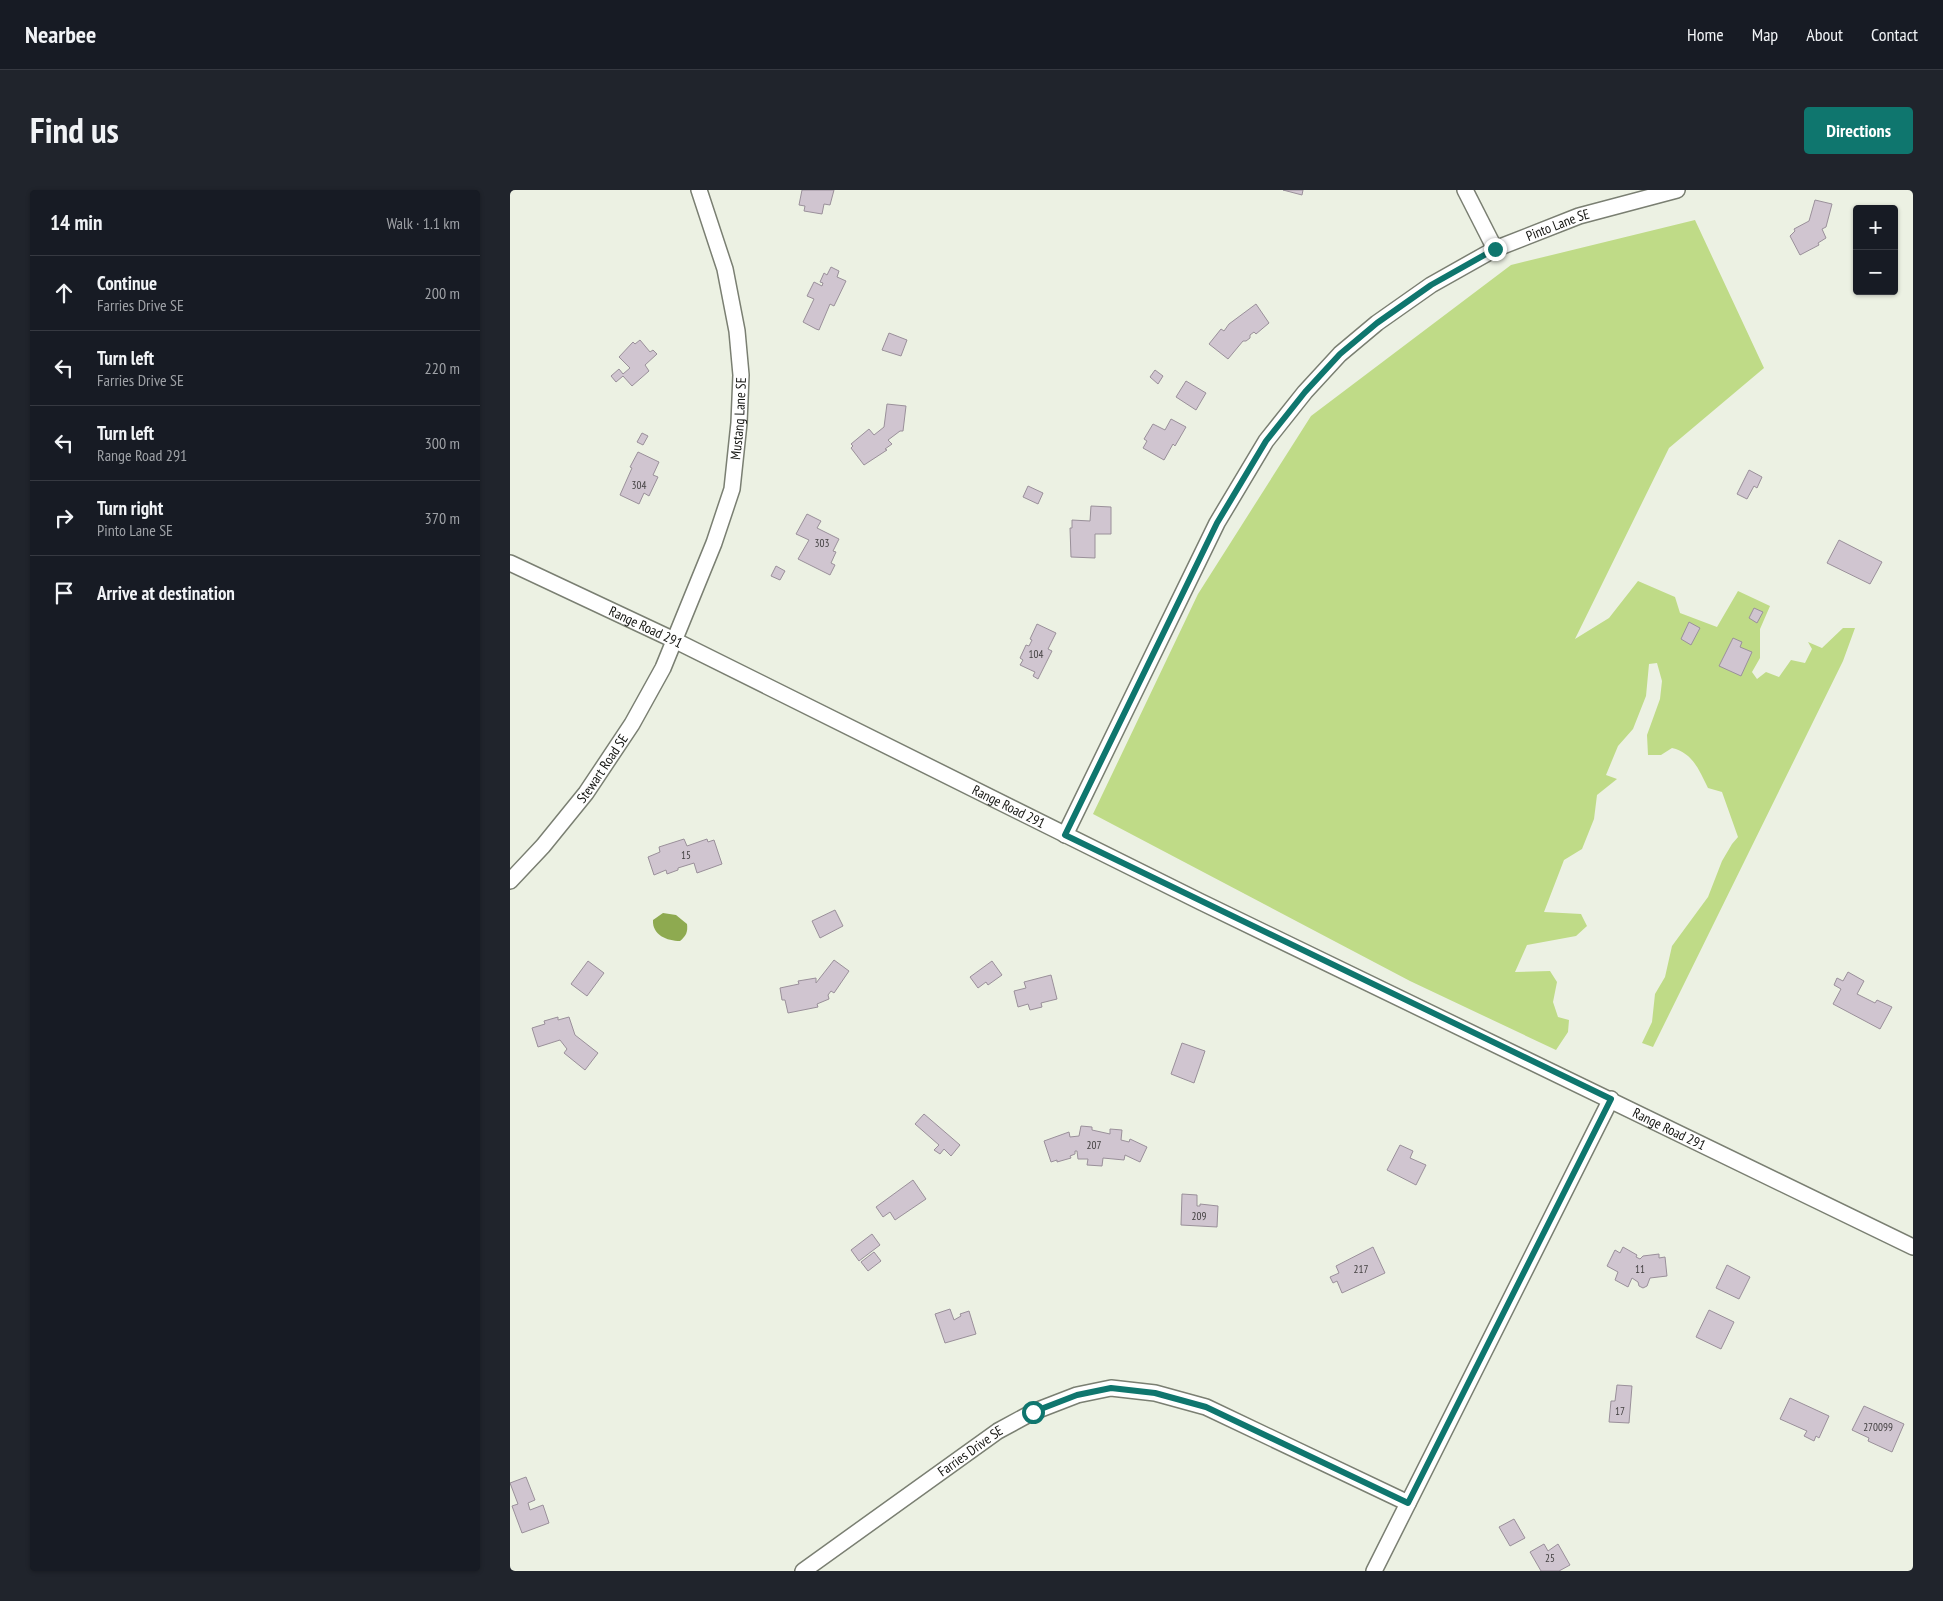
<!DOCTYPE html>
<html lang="en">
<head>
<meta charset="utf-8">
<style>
	:root { --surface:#171b24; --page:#20242c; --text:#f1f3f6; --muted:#9ea1a6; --line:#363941; --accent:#0f766e }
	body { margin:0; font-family:"PT Sans Narrow",sans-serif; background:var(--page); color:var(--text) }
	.controls { position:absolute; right:15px; top:15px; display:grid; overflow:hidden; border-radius:5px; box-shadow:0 1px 4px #0004 }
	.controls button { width:45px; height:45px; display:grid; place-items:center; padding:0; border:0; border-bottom:1px solid var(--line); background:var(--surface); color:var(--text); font:25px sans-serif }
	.stop { position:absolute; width:15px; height:15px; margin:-11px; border:4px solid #0f766e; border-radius:50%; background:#fff }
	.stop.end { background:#0f766e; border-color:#fff; box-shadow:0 1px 5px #0008 }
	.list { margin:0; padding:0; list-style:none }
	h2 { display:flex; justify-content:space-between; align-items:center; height:65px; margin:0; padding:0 20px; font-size:21px }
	h2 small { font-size:16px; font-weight:400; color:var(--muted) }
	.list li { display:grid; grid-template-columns:32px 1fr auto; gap:15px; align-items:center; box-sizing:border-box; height:75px; padding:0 20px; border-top:1px solid var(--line) }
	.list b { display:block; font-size:19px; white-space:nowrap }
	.list p { margin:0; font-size:16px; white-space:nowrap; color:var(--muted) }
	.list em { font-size:16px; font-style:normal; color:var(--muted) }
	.icon { flex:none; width:28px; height:28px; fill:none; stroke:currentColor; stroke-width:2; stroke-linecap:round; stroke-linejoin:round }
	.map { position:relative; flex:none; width:1403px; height:1381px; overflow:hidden; border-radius:5px }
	header { display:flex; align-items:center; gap:30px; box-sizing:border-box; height:70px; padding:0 25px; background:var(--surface); border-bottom:1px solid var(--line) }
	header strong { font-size:24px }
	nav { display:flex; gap:28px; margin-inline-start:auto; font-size:18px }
	.intro { display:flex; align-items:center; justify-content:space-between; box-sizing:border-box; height:120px; padding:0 30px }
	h1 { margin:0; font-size:35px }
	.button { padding:12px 22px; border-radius:5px; background:var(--accent); color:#fff; font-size:18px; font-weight:700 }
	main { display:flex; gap:30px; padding:0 30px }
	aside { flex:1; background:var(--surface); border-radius:5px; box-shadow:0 1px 4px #0004 }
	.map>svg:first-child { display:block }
	.green { fill:#bfdb87 }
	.water { fill:#8eaa50 }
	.building { fill:#d0c5d0; stroke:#9a909a }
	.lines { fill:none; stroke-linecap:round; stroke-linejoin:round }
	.minor-casing { stroke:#7a7f72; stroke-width:18 }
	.minor { stroke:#fff; stroke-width:15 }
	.route { stroke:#0f766e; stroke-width:6 }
	.labels { text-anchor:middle; stroke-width:4; stroke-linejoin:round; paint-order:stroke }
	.number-label { font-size:11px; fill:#434141 }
	.street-label { font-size:14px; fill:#141511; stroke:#f9fef0 }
</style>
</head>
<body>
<header>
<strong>Nearbee</strong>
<nav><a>Home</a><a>Map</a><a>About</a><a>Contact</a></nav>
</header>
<div class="intro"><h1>Find us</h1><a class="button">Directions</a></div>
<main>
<aside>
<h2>14 min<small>Walk · 1.1 km</small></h2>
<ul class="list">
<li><svg class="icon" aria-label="ahead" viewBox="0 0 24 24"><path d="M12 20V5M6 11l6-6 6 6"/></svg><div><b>Continue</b><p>Farries Drive SE</p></div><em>200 m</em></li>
<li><svg class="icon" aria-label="left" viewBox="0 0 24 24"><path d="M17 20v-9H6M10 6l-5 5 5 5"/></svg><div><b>Turn left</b><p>Farries Drive SE</p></div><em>220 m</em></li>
<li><svg class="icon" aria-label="left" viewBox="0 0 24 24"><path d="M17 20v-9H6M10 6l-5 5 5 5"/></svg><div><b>Turn left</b><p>Range Road 291</p></div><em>300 m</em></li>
<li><svg class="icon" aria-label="right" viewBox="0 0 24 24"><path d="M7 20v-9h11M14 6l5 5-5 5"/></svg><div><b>Turn right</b><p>Pinto Lane SE</p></div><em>370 m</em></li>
<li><svg class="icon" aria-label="arrive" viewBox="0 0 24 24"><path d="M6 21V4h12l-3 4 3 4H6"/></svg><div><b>Arrive at destination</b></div></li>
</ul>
</aside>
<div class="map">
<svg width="1403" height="1381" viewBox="0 0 1403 1381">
	<rect width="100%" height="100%" fill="#ecf1e3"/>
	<path class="green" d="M1185,30l69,148 -95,80 -94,191 34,-21 29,-37 37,16 5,16 37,14 21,-36 32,15 -10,23v29l-8,14 5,7 9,-7 13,5 12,-17 14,3 7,-14 -4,-7 14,6 21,-20h12l-12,33 -190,386 -11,-4 10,-21 3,-28 10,-17 7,-31 36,-49 14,-36 10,-17 6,-7 -16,-45 -14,-4c-9,-18 -15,-35 -36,-40l-11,7h-13l-1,-20 13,-36 2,-18 -5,-18 -8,1 -3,32 -13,33 -15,17 -12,29 11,4 -20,16 -3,24 -12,30 -18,11 -20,52 37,2 6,12 -11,10 -49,9 -12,27 35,-1 7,11 -4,20 5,15 11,3 -1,12 -12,18 -146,-69 -317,-167 105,-220 113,-178 200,-151z"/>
	<path class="water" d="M153,723l13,2 11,9c1,8 -1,12 -7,17 -13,0 -28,-6 -27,-21z"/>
	<g class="building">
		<path d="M292,0h32l-4,15 -6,-1 -2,10 -18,-3 1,-5 -6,-1z"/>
		<path d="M773,0h20l-1,5z"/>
		<path d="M1305,10l17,4 -6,23 -4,2 4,9 -8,5 1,2 -19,10 -10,-19 5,-5 -1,-2 15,-8z"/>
		<path d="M321,77l8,4 -2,6 9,4 -12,25 -4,-2 -11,26 -3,-1 -13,-7 11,-23 -7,-3 7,-14 8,4 1,-3 -3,-1 4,-9 3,2z"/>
		<path d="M746,114l13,19 -13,11 -2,-2 -4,3v3l-4,3h-3l-15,18 -19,-15 12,-15 3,2 5,-7z"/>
		<path d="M379,143l18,7 -6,16 -19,-6z"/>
		<path d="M130,150l10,12 3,-2 4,4 -12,11 4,6 -17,15 -9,-10 -7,6 -5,-6 8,-7 4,5 7,-6 -11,-11 14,-15 2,2z"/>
		<path d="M645,180l8,6 -5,8 -8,-7z"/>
		<path d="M676,191l20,12 -10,17 -20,-13z"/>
		<path d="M377,214l19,2 -3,25h-3l-12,9 4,4 -7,5 2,1 -23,15 -13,-17 2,-2 -2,-2 18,-15 5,6 10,-8z"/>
		<path d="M661,229l15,8 -11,19 -2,-2 -9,16 -21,-12 4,-7 -3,-2 9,-15 12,6z"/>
		<path d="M132,243l6,3 -5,9 -6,-3z"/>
		<path d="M128,262l21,10 -6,13 5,2 -9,19 -5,-3 -5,11 -19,-9 12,-27 -2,-1z"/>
		<path d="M1239,280l13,7 -5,11 -3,-2 -7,13 -10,-5z"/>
		<path d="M518,296l15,7 -5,11 -15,-7z"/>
		<path d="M581,316l20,1v27h-16v24l-24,-1 -1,-29h2v-8l18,1z"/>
		<path d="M297,324l14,7 -4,7 22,11 -6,12 3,1 -5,11 4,2 -5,10 -32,-16 11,-19 -13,-6z"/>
		<path d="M1329,350l43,22 -12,22 -43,-21z"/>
		<path d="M266,376l9,5 -5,9 -9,-4z"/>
		<path d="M1244,418l9,4 -6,11 -8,-5z"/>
		<path d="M1179,432l11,6 -9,17 -10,-6z"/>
		<path d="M527,434l19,9 -8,16 4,2 -14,28 -5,-3 2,-4 -15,-7 3,-5 -3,-2 6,-13 3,1 3,-6 -2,-1z"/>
		<path d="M1223,448l9,4 -2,5 12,5 -11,24 -22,-10z"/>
		<path d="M174,649l3,7 20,-7 1,3 6,-2 8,24 -25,9 -3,-10 -16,5v2l-11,4 -1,-4 -12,5 -6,-18 12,-5 -1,-5z"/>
		<path d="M325,720l8,16 -23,12 -8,-17z"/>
		<path d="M324,770l15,11 -15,22 -3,-2 -3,4 1,4 -12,5 1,3 -30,6 -3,-13h-3l-2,-12 19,-4 -1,-3 18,-3v5z"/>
		<path d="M78,771l16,12 -17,23 -16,-12z"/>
		<path d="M482,771l10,14 -14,10 -2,-3 -8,6 -8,-11z"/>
		<path d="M1338,782l16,9 -7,13 18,9 2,-3 15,7 -12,22 -47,-25 8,-15 -7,-4 3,-7 6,3z"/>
		<path d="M541,785l6,24 -16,4 1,4 -12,3 -2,-6 -10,3 -4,-16 12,-3 -2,-6z"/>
		<path d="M48,827v3l11,-3 6,18 23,18 -13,17 -21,-17 3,-4 -7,-9 -22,7 -6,-19 13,-4 -1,-3z"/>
		<path d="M672,853l23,8 -11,32 -23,-9z"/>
		<path d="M414,924l36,31 -9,11 -7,-7 -4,5 -6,-4 5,-5 -24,-21z"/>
		<path d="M571,936l11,1v3l18,4v-5l12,1 -1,10 8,2 1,-3 17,8 -7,15 -15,-7 -1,5 -21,-2 -1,8 -15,-1 1,-6h-10l-1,-8h-2v3l-5,2 1,2 -14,4v-2l-6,2 -7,-21 25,-9 1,5 9,-1z"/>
		<path d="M890,955l13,6 -3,7 16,7 -10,20 -29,-15z"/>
		<path d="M403,990l13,19 -31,21 -5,-8 -7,5 -7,-10z"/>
		<path d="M672,1004l15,1v11h3v-2l18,2 -1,21 -36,-2z"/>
		<path d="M362,1044l8,11 -21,16 -8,-11z"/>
		<path d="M863,1057l12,26 -43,20 -5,-12 -4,2 -3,-6 9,-4 -3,-7z"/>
		<path d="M1113,1057l14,8 -1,2 4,2 3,-3 16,-2v4l6,-1 2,19 -17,2 -3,8 -4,2 -4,-2 -1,-4 -6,-4 -4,9 -13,-7 3,-8 -11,-6 8,-16 5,3z"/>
		<path d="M364,1062l7,9 -13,10 -7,-9z"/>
		<path d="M1217,1075l23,12 -11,22 -23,-11z"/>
		<path d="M440,1119l4,11 7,-4 -1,-2 9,-3 7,23 -31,9 -10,-29z"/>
		<path d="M1199,1120l25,12 -13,27 -25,-12z"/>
		<path d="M1107,1195l15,1 -3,37 -20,-1 2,-21h4z"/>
		<path d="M1280,1208l39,18 -10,22 -3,-2 -2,5 -10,-5 3,-5 -27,-12z"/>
		<path d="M1354,1216l40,18 -12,28 -24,-11 1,-3 -17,-8z"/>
		<path d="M16,1287l9,23 -7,3 2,7 13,-5 6,18 -27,10 -10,-27 6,-2 -8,-21z"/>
		<path d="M1004,1329l11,19 -15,8 -11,-19z"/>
		<path d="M1034,1354l4,7 10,-7 12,21 -11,6h-18l-11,-19z"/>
	</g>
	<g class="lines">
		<g class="minor-casing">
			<g id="minor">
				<path d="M955,0l30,59"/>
				<path id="s1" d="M0,373l164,77 527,262 712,345"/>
				<path id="s2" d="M555,645l152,-312 49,-82 39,-49 35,-38 37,-31 54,-38 64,-36 84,-33 98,-26"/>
				<path id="s3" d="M0,691l33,-35 43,-53 46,-69 31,-56 51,-125 18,-54 7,-66 2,-48 -4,-44 -12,-62 -26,-79"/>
				<path id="s4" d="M293,1381l195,-140 35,-19 44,-17 34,-7 44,5 51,14 202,96"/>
				<path d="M864,1381l237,-472"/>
			</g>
		</g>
		<use href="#minor" class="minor"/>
	</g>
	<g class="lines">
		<path class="route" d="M523,1222l44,-17 34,-7 44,5 51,14 202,96 203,-404 -546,-264 152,-312 49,-82 39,-49 35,-38 37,-31 54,-38 64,-36"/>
	</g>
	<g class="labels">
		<g class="number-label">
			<text x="129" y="299">304</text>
			<text x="312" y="357">303</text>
			<text x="526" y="468">104</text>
			<text x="176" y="669">15</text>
			<text x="584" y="959">207</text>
			<text x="689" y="1030">209</text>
			<text x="851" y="1083">217</text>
			<text x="1130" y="1083">11</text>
			<text x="1110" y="1225">17</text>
			<text x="1368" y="1241">270099</text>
			<text x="1040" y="1372">25</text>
		</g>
		<g class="street-label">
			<text dy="5" stroke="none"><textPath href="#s2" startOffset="812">Pinto Lane SE</textPath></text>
			<text dy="5" stroke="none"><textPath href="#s3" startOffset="526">Mustang Lane SE</textPath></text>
			<text dy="5" stroke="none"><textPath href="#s1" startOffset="150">Range Road 291</textPath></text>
			<text dy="5" stroke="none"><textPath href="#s3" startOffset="146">Stewart Road SE</textPath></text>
			<text dy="5" stroke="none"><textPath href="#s1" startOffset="555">Range Road 291</textPath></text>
			<text dy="5" stroke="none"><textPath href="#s1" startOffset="1290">Range Road 291</textPath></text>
			<text dy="5" stroke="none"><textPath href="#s4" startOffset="206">Farries Drive SE</textPath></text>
		</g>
	</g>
</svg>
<div class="controls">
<button>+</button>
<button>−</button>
</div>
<div class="stop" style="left:523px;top:1222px"></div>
<div class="stop end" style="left:985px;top:59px"></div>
</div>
</main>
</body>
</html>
